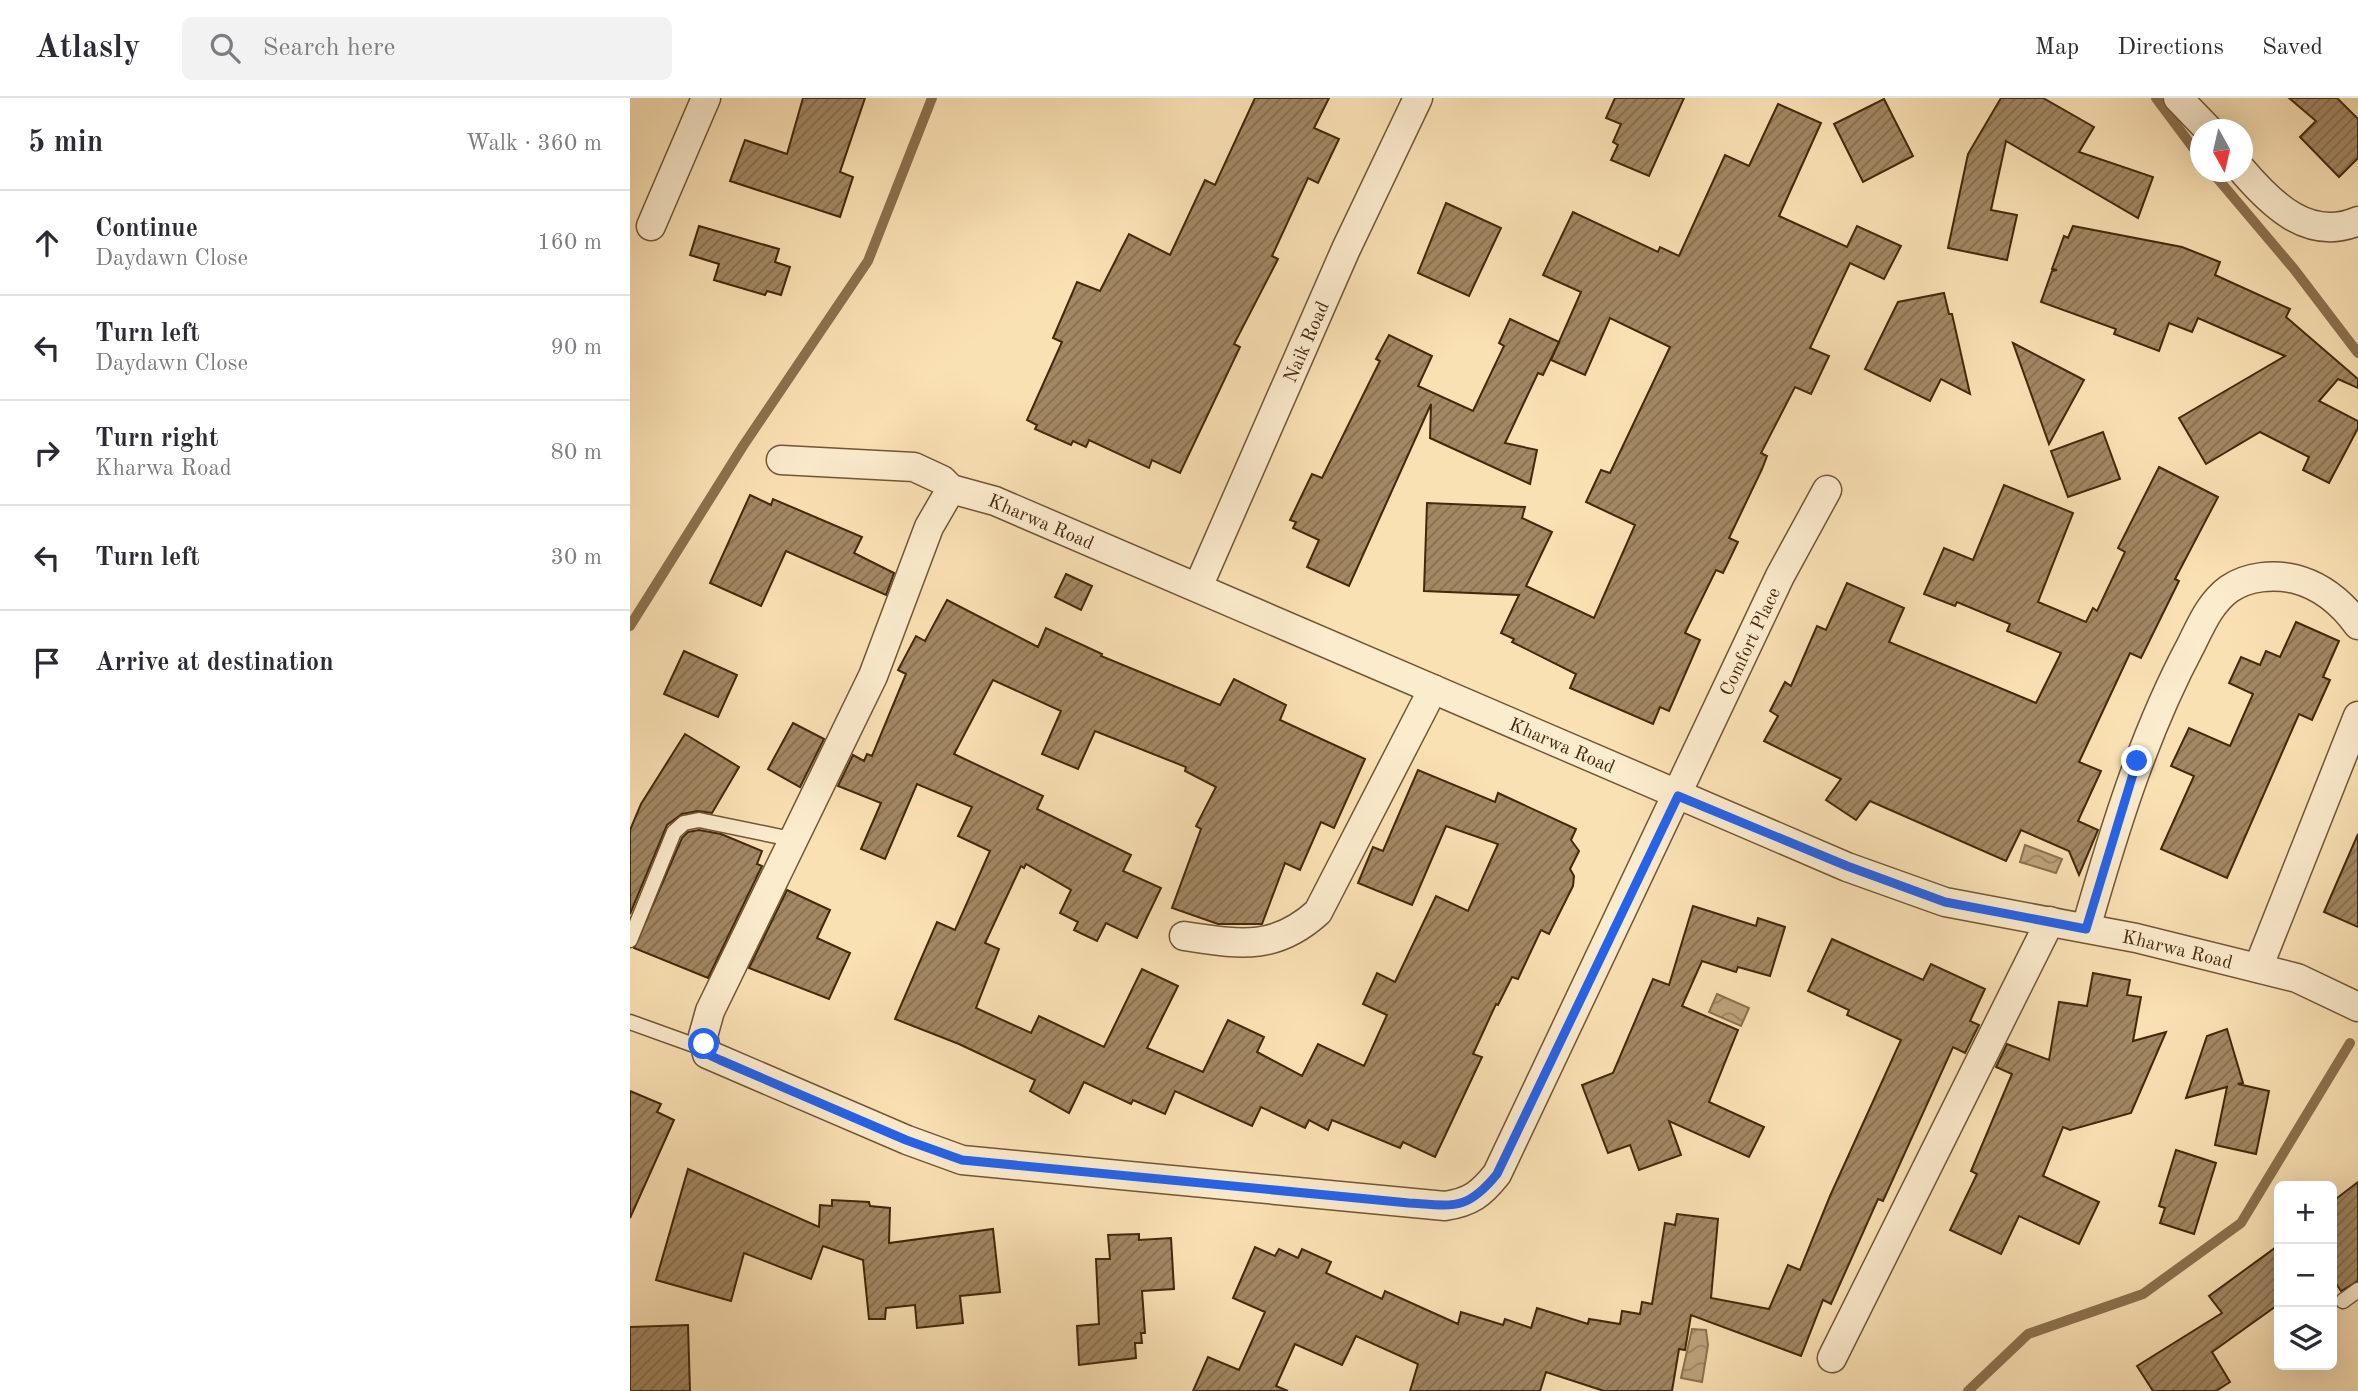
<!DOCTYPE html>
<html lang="en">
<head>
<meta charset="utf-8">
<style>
	:root { --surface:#fff; --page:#f2f2f3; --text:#2b2b33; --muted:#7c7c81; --line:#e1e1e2 }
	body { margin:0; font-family:"Old Standard TT",serif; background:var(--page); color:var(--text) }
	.controls { position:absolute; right:21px; bottom:21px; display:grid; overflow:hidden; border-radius:10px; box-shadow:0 7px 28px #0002 }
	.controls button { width:63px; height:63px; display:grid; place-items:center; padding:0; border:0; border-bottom:2px solid var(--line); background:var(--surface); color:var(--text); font:35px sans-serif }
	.compass { position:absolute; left:1560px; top:21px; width:63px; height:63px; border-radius:50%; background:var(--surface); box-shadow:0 7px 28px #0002; rotate:172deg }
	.stop { position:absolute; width:21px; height:21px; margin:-16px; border:5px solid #2563eb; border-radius:50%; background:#fff }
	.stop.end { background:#2563eb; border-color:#fff; box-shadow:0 2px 7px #0008 }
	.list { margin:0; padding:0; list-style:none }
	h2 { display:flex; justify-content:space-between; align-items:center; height:91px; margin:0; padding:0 28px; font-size:30px }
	h2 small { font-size:23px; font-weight:400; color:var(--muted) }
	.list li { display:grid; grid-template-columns:46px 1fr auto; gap:21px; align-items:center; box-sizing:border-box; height:105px; padding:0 28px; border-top:2px solid var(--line) }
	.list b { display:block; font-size:26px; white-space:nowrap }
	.list p { margin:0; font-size:23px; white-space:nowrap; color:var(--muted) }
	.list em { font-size:23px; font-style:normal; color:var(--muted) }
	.icon { flex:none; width:38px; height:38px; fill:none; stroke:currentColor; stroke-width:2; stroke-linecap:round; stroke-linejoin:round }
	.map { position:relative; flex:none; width:1728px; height:1293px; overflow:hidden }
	header { display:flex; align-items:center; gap:42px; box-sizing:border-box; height:98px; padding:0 35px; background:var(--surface); border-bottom:2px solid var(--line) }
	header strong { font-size:33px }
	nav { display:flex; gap:38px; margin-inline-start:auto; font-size:24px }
	.search { width:490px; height:63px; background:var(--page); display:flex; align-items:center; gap:18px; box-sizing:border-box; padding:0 24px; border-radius:10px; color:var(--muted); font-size:26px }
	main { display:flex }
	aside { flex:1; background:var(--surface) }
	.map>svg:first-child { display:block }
	.water { fill:url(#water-waves); stroke:#8c714e; stroke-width:2 }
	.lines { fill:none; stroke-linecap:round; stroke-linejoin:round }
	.stream { stroke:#8c714e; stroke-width:10 }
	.building { fill:url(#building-hatch); stroke:#43280b; stroke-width:2 }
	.lane-casing { stroke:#715635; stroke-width:17 }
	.street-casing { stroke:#715635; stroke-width:31 }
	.lane { stroke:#fcecce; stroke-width:14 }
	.street { stroke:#fcecce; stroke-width:28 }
	.route { stroke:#2563eb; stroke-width:9 }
	.labels { text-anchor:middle; stroke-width:6; stroke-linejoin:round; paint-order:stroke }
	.street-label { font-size:19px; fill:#43280b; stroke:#fcecce }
</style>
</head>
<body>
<header>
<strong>Atlasly</strong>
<div class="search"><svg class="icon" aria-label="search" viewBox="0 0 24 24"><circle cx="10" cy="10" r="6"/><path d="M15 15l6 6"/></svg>Search here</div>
<nav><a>Map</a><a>Directions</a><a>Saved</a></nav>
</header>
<main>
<aside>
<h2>5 min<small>Walk · 360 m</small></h2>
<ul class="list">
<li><svg class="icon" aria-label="ahead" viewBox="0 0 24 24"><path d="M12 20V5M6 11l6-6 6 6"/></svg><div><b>Continue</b><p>Daydawn Close</p></div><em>160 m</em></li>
<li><svg class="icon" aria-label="left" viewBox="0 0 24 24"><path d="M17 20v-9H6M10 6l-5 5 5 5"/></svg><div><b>Turn left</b><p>Daydawn Close</p></div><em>90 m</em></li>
<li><svg class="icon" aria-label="right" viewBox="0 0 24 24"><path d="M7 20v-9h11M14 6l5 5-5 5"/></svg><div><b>Turn right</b><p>Kharwa Road</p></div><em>80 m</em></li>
<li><svg class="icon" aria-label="left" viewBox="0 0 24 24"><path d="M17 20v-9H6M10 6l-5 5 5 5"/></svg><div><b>Turn left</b></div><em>30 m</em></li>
<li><svg class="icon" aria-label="arrive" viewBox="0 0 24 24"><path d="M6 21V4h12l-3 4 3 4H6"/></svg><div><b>Arrive at destination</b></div></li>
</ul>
</aside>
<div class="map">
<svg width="1728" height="1293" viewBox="0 0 1728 1293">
	<defs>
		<pattern id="water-waves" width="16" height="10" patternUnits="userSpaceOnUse" patternTransform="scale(1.75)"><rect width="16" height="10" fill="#bca27b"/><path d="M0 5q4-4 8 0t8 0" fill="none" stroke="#9a8463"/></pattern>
		<pattern id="building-hatch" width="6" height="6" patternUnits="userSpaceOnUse" patternTransform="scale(1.75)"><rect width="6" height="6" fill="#a28863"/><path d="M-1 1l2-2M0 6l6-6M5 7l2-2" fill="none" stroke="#866f50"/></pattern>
	</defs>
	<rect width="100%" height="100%" fill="#fae1b4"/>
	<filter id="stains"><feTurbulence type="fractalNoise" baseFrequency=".00286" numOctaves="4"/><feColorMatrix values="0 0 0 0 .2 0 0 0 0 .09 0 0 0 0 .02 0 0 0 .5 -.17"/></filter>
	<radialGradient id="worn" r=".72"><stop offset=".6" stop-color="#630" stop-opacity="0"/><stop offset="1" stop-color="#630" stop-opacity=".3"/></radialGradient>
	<g class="water">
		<path d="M1395,747l37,14 -6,14 -36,-11z"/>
		<path d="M1087,896l32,14 -8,18 -32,-14z"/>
		<path d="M1062,1231l14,1 2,15 -6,37 -21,-4z"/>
	</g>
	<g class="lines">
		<g class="stream">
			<path d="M1526,0l44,59"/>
			<path d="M1582,74l82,97 64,84"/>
			<path d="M0,528l113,-180 125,-185 64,-163"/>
			<path d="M1338,1293l60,-57 115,-40 98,-71 109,-180"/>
		</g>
	</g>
	<g class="building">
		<path d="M173,0h62l-25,74 13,5 -13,40 -110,-36 15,-41 42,14z"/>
		<path d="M625,0h74l-15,30 25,11 -21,44 -10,-5 -36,78 6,3 -44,85 6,3 -60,126 -28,-13 -3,8 -60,-28 -3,7 -13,-6 -2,4 -36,-16 2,-4 -10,-5 35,-78 -9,-4 24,-56 23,9 29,-57 41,21 35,-75 10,5z"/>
		<path d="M985,0h69l-35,78 -38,-16 7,-15 -5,-3 8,-18 -15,-6z"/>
		<path d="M1371,0h42l51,29 -15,25 74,25 -15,41 -132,-77 -15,69 26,5 -10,45 -59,-12 20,-94z"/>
		<path d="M1659,0h48l21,21v39l-19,19 -39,-40 16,-16z"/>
		<path d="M1254,1l29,57 -50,26 -29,-58z"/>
		<path d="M1148,6l43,19 -42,93 68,31 10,-21 44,20 -17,33 -34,-16 -40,85 19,8 -18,38 -16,-7 -34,66 6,3 -5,13 -33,69 9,4 -15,31 -7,-3 -31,63 15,7 -31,71 -9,-4 -7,17 -83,-36 6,-14 -64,-32 2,-3 -13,-6 18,-38 -95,-4 3,-88 98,4 -3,11 30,14 -26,54 68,32 41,-93 -49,-23 15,-32 9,3 60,-126 -60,-29 -25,57 -34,-15 30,-68 -38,-17 30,-63 85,40 2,-5 19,9 46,-101 24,11z"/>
		<path d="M816,105l55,25 -32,68 -51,-23z"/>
		<path d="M69,128l80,23 -4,13 15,5 -9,28 -14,-4 -2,4 -51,-15 5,-16 -29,-9z"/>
		<path d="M1443,128l109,21 38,15 -5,13 75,34 -4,8 72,62v9l-20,-9 -19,22 39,20v7l-29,55 -26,-13 6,-13 -49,-25 -54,32 -27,-46 106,-62 -87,-38 -6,14 -23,-9 -10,28 -45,-17 2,-5 -75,-27 11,-31 5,-1 -5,-1 12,-33 4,2z"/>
		<path d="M1314,195l5,21h3l18,80 -29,-15 -11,22 -65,-32 33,-67z"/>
		<path d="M880,221l49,23 -16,33 -5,-2 -33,70 32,7 -7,34 -100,-46 1,-34 -82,182 -42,-19 12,-27 -26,-12 3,-6 -6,-2 22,-46 10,4 58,-117 -4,-2 13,-24 43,21 -14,30 55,25 31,-65 -5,-3z"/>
		<path d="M1383,245l71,37 -35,64z"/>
		<path d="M1473,334l17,47 -52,18 -17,-46z"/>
		<path d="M1529,369l59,30 -43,82 4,2 -38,77 -11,-5 -51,109 22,9 -23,50 20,9 -19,45 -10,-24 -48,-21 -15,31 -136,-60 -14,19 -30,-20 15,-21 -77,-38 14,-25 -8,-5 15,-29 6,4 26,-60 9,4 21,-47 57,25 -15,34 147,61 25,-50 -54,-22 3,-7 -53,-22 -2,4 -31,-12 20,-46 29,12 31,-75 69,28 -35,89 48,20 7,-14 4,3 28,-59 -7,-4z"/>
		<path d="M120,397l21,10 2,-6 89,38 -8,16 40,20 -8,22 -100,-44 -25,55 -51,-23z"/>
		<path d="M436,476l26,12 -11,24 -26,-13z"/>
		<path d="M317,502l91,47 8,-19 56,26 -1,2 119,49 14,-26 52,26 -6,15 85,39 -31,69 -13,-6 -21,48 -15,-7 -23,61h-44l-46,-16 29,-79 -5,-3 20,-39 -31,-16 1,-4 -91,-36 -17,38 -36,-15 19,-43 -68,-31 -39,74 89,42 -6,13 94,46 -8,16 38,17 -24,50 -31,-15 -9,18 -23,-11 4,-8 -18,-9 11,-23 -45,-26 -2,4 -3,-2 -36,77 14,6 -23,59 55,25 8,-17 65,31 38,-78 36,17 -31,62 56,24 25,-52 36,17 -7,15 45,24 16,-32 46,22 23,-51 -24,-11 14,-31 18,9 41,-86 32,15 30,-67 -52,-18 -34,79 -54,-22 15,-36 10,4 35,-81 77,32 3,-9 78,36 -5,11 8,11 -9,18 4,7 -1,10 -24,48 -8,-4 -23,49 -6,-2 -14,28 -2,-1 -23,50 9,3 -47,100 -32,-15 -3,6 -68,-28 -4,10 -19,-10 -4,8 -44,-21 -9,19 -77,-35 -10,23 -32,-14 -2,4 -47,-22 -15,31 -39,-22 5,-11 -76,-36 -64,-25 42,-97 18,8 35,-79 -32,-15 14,-29 -55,-23 -32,75 -24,-10 20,-46 -43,-17 15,-31 11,6 3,-7 5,2 34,-82 -8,-4 18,-34 9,5z"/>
		<path d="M1666,524l43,19 -16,36 7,3 -18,40 -13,-6 -72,164 -66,-29 33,-73 -23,-10 18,-38 41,18 23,-52 -24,-11 12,-26 19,8 6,-14 14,6z"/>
		<path d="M54,553l53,24 -19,42 -54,-23z"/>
		<path d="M163,625l31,16 -24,48 -32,-18z"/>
		<path d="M55,636l54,33 -27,46 -14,-2 -16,3 -15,11 -37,89v-84l11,-26z"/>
		<path d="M69,732l22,4 41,17 -5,13 5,2 -54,112 -74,-30 48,-110 6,-6z"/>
		<path d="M1728,736v93l-34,-15z"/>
		<path d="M157,792l43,20 -13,28 33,15 -21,46 -80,-31z"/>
		<path d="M1063,808l63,20 2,-8 27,9 -15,49 -32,-9 -2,5 -34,-11 -20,45 56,24 -29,72 55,25 -15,30 -80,-36 12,34 -42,15 -9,-25 -22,8 -26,-68 31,-12 40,-94 16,6z"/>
		<path d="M1202,841l91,41 8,-16 54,25 -15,32 9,4 -14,28 -12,-6 -70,154 -5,-2 -47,105 -8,-4 -22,56 -110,-41 -6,35 -6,-1 -7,42h-68l-58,-19 -6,19h-130l8,-27 -62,-28 -14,29 -47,-21 -19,42 12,5h-95l15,-34 31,13 26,-58 -32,-14 22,-51 20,9 4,-7 19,9 4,-9 29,13 -5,11 56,26 3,-8 73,33 3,-12 42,13 2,-6 26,9 6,-20 51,16 1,-5 31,5 2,-13 18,3 2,-12 10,2 13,-81 10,2 2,-11 41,5 -7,79 58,11 19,-44 12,5 30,-74 71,-156 -54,-25 2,-5 -41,-19z"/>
		<path d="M1463,875l37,7 -3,15 14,2 -8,44 33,-9 -35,81 -61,17 -7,-3 -20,49 56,26 -20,42 -60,-28 -18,38 -51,-24 27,-56 -6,-3 41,-97 -16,-7 11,-23 42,16 10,-58 28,4z"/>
		<path d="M1597,931l16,54 -5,1 31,7 -13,63 -41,-9 12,-58 -41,11 21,-62z"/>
		<path d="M0,993l31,13 -4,8 17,8 -44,98z"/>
		<path d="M1546,1052l40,13 -22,71 -34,-11 5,-15 -6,-2z"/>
		<path d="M58,1071l131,58 1,-22 12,1v-6l37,2 1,4 20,2 -1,35 104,-14 7,63 -40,4 3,27 -46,5 -2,-23 -29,3 -1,11h-16l-6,-59 -40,-14 -12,33 -67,-26 -13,48 -75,-21z"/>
		<path d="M1728,1084v99l-17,10 -9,-13v-76z"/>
		<path d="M509,1136v6l32,-2 3,51 -32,2 3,42h-4l1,10h-7l1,15 -57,7 -2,-39 22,-2 -3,-65h14l-2,-24z"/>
		<path d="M1649,1147v59l-67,48 18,30 -14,9h-63l-16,-25 85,-53 -13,-17z"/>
		<path d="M58,1227l2,66h-60v-64z"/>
	</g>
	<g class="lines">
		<g class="lane-casing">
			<g id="lane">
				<path d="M0,842l44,-108 10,-9 15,-3 97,20"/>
				<path d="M0,924l75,27"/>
				<path d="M1713,1203l15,-11"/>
			</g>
		</g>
		<g class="street-casing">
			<g id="street">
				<path d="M1548,0l31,32"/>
				<path d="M1612,72c30,35 67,72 116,51"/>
				<path d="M21,128l55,-128"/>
				<path id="s1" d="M151,362l133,7 28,13 9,9 44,12 852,366 98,35 191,36 161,40 61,29"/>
				<path id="s2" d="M321,391l-22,38 -56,149 -163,335 -7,25 4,18 200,86 55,20 483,46c26,-4 36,-12 52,-32l283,-598 47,-86"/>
				<path id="s3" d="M568,489l148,-338 72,-151"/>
				<path d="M1456,830c28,-97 57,-193 105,-283 10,-20 19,-42 38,-56 19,-13 45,-15 66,-10 27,7 47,24 63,46"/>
				<path d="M554,838c54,8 90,16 134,-24l115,-223"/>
				<path d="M1628,870l100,-252"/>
				<path d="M1202,1260l218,-437"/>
			</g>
		</g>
		<use href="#lane" class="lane"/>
		<use href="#street" class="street"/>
	</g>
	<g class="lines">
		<path class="route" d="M74,946l3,10 13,6 186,80 56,20 447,43c45,3 58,8 88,-29l181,-378 169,70 98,36 141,27 51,-168"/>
	</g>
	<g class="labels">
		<g class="street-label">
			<text dy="7" stroke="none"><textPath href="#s3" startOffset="268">Naik Road</textPath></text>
			<text dy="7" stroke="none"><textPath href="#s1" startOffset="273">Kharwa Road</textPath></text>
			<text dy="7" stroke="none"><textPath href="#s2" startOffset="2034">Comfort Place</textPath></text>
			<text dy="7" stroke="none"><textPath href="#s1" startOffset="840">Kharwa Road</textPath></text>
			<text dy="7" stroke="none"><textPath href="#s1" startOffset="1491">Kharwa Road</textPath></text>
		</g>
	</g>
	<rect width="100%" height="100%" filter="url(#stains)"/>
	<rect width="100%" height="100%" fill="url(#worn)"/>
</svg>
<div class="controls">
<button>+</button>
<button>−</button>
<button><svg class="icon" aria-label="layers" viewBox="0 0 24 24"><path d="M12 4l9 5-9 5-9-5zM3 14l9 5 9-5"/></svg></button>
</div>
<svg class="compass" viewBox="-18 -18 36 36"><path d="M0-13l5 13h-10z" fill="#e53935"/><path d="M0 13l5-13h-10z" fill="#7c7c81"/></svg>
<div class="stop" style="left:74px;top:946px"></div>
<div class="stop end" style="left:1507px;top:663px"></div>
</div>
</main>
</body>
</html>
